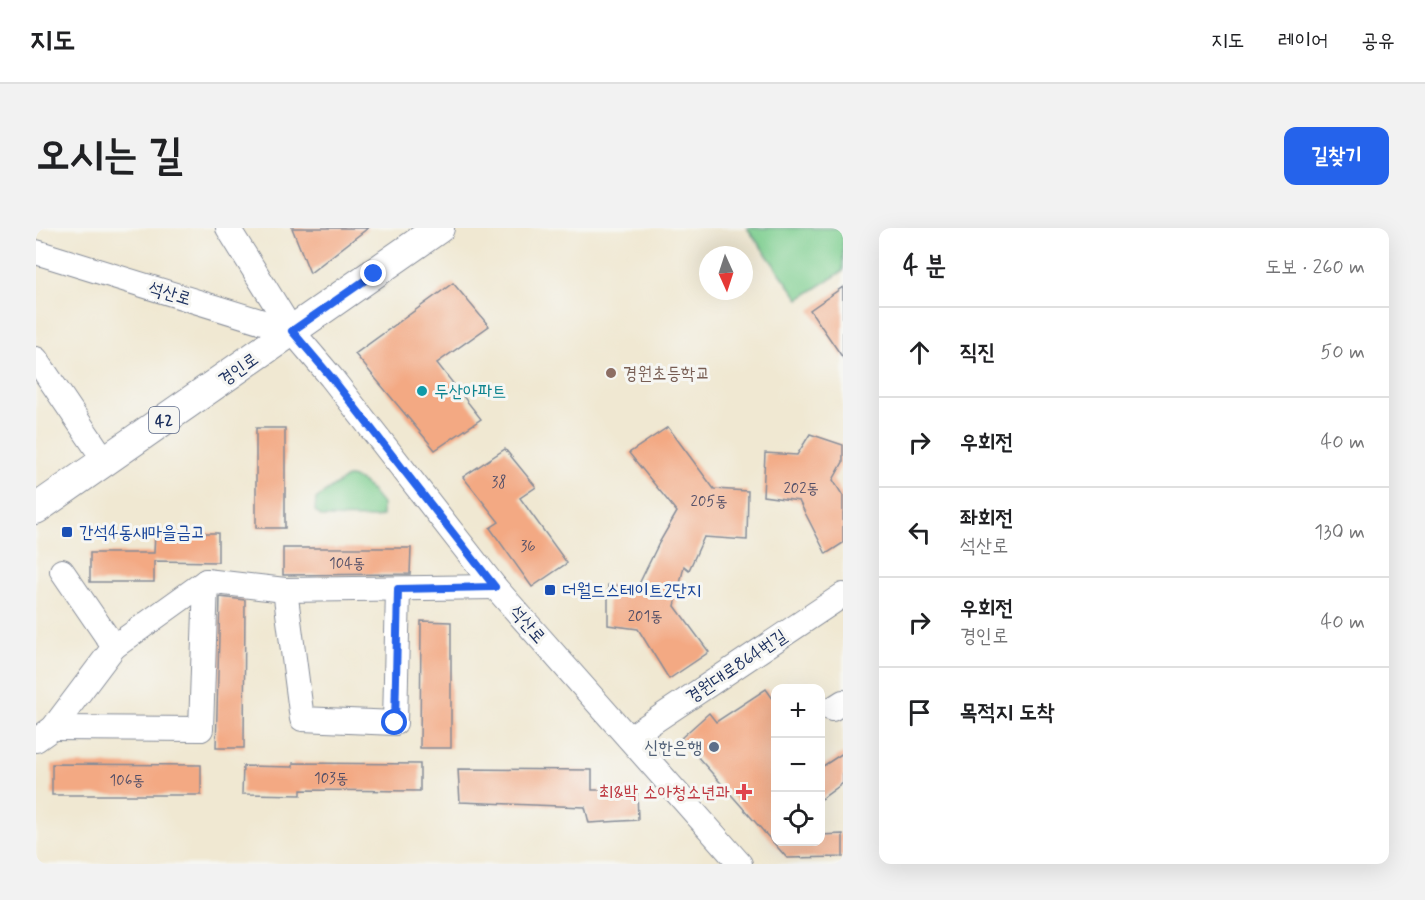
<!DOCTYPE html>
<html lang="ko">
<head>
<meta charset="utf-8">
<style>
	:root { --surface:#fff; --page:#f2f2f2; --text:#202124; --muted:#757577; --line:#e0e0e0; --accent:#2563eb }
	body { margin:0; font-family:Mynerve,"Poor Story",sans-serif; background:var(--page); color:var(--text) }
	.controls { position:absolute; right:18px; bottom:18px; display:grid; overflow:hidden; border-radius:12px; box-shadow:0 6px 24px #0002 }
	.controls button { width:54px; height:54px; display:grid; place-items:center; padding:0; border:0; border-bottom:2px solid var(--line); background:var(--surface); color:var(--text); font:30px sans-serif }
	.compass { position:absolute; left:663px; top:18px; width:54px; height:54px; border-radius:50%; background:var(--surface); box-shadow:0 6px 24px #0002; rotate:177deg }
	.stop { position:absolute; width:18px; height:18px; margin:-14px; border:4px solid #2563eb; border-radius:50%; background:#fff }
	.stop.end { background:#2563eb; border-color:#fff; box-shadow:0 2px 6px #0008 }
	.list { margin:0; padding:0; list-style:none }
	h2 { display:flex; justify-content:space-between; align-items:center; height:78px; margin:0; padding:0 24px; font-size:26px }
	h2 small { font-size:20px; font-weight:400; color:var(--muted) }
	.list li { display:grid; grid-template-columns:39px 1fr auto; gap:18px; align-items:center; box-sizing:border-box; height:90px; padding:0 24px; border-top:2px solid var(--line) }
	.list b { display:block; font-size:22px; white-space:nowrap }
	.list p { margin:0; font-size:20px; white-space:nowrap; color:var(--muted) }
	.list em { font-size:20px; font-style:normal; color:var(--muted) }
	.icon { flex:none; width:33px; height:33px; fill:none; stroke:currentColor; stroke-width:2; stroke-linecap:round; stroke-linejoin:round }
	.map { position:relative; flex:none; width:807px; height:636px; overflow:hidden; border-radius:12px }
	header { display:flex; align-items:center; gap:36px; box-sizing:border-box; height:84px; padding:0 30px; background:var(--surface); border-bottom:2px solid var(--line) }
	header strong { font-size:28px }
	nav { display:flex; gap:33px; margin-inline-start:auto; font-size:21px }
	.intro { display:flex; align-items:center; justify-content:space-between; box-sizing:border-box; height:144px; padding:0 36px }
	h1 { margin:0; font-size:42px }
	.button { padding:15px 27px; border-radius:12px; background:var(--accent); color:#fff; font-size:21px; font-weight:700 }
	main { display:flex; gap:36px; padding:0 36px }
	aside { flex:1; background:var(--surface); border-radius:12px; box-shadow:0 6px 24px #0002 }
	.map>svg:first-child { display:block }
	.green { fill:#7ecf90; stroke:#4c7f77; stroke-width:1.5 }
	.building { fill:#f3a983 }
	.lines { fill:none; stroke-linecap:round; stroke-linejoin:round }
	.minor-casing { stroke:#868c98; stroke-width:26 }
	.major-casing { stroke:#868c98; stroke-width:32 }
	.minor { stroke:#fff; stroke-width:24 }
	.major { stroke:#fff; stroke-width:30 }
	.route { stroke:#2563eb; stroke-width:8 }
	.education-dot { fill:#8d6e63; stroke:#f6f6f2; stroke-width:2 }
	.culture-dot { fill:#0f9aa8; stroke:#f6f6f2; stroke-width:2 }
	.transit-dot { fill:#1a4fb4; stroke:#f6f6f2; stroke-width:2 }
	.service-dot { fill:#5c6f8a; stroke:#f6f6f2; stroke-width:2 }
	.health-dot { fill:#e0444e; stroke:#f6f6f2; stroke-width:2 }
	.labels { text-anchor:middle; stroke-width:6; stroke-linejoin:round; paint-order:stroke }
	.number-label { font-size:15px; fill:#514e67 }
	.shield { fill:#f6f6f2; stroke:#5d6b8a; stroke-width:1.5 }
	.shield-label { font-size:16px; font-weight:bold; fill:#1b2f5e }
	.street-label { font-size:18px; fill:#1b2f5e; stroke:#f6f6f2 }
	.education-label { font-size:18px; fill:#785e54; stroke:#f6f6f2; text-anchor:start }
	.culture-label { font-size:18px; fill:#0d838f; stroke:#f6f6f2; text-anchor:start }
	.transit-label { font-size:18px; fill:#164399; stroke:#f6f6f2; text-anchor:start }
	.service-label { font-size:18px; fill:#4e5e75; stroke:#f6f6f2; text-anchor:end }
	.health-label { font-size:18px; fill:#be3a42; stroke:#f6f6f2; text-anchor:end }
</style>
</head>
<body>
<header>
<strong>지도</strong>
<nav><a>지도</a><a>레이어</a><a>공유</a></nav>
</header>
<div class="intro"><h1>오시는 길</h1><a class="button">길찾기</a></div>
<main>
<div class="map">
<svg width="807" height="636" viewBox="0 0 807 636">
	<rect width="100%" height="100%" fill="#f6f6f2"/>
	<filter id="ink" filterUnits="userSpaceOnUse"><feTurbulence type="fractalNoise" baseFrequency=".0167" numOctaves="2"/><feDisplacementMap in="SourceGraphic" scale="12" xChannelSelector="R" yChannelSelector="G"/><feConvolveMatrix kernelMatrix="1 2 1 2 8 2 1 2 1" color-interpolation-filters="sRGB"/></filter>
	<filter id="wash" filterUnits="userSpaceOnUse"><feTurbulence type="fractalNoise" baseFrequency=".008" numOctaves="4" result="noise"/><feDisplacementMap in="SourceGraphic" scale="24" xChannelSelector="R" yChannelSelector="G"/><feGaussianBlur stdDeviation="1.35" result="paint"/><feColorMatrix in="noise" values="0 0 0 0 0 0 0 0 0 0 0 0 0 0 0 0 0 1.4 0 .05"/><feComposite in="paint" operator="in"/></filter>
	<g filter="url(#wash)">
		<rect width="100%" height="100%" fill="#f0e8d2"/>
		<g class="green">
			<path d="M711,0h96v43l-44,28z"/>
			<path d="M311,249c17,0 24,15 35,27v12l-6,2 -54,-1 -7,-6 1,-12z"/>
		</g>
		<g id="blocks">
			<g class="building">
				<path d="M256,0h76l-58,45z"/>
				<path d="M417,55l36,43 -52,37 44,56 -46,31 -80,-96z"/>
				<path d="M807,59v71l-33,-48z"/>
				<path d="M632,199l46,62 34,2 -1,49 -43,-3 -15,33 -5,-4 -9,40 34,46 -40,27 -31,-50 -30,-4v-40l30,1 21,-43 18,-31 -48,-59z"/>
				<rect x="220" y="200" width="29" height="100"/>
				<path d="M774,206l33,11v17l-10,18 10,16v47l-17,11 -27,-53 -36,-5 2,-43 32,2z"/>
				<path d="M469,221l31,38 -16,11 47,65 -35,24 -42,-59 9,-6 -36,-45z"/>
				<path d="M119,305h63v29l-64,-1v21h-64v-29h64z"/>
				<path d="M247,320h128l-1,26 -127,1z"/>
				<path d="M184,369l25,3 -1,148h-28z"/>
				<path d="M385,393l30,1v126h-31z"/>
				<path d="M730,461l10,14v139h44v-7l23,-1v23l-56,1 -106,-120 28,-25 7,9z"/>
				<path d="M807,525v30l-23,17v-32z"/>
				<path d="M257,535l127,1v27l-119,-1v5l-59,-1 1,-28 50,1z"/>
				<path d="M16,536l149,1v30h-149z"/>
				<path d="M422,541l134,1v20h45l1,30 -49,3 -4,-16 -125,-5z"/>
			</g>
		</g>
	</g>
	<g filter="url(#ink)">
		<use href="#blocks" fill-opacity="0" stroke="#868c98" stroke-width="1.5"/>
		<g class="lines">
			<g class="minor-casing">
				<g id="minor">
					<path d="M192,0l64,103 39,46 164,210 245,277"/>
					<path d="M0,24l256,79"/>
					<path d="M0,131l69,102"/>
					<path d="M170,353l79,9 210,-3"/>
					<path d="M249,362l17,129 93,4 3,-134"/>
					<path d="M796,481l11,-7"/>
					<path d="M17,500l148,1 5,-148 -92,66"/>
					<path d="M593,510l214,-143"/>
					<path d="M0,512l17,-12 61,-81 -52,-76"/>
				</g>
			</g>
			<g class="major-casing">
				<path id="major" d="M0,281l403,-281"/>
			</g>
			<use href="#minor" class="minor"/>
			<use href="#major" class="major"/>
		</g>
	</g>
	<g class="lines" filter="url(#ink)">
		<path class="route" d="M338,46l-82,57 39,46 164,210 -97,2 -3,134"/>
	</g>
	<circle class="education-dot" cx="575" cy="145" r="6"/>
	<circle class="culture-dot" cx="386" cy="163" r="6"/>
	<g class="transit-dot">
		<rect x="25" y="298" width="12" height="12" rx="3"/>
		<rect x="508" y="356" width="12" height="12" rx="3"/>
	</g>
	<circle class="service-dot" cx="678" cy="519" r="6"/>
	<path class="health-dot" d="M705 555h6v6h6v6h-6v6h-6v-6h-6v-6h6z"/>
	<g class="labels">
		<g class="number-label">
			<text x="463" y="259">38</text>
			<text x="765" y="265">202동</text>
			<text x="673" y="278">205동</text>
			<text x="492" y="323">36</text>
			<text x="311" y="340">104동</text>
			<text x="609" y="393">201동</text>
			<text x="295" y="555">103동</text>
			<text x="91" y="557">106동</text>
		</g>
		<rect class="shield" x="113" y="179" width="30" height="26" rx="4.5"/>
		<g class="shield-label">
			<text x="128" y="198">42</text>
		</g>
		<g class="street-label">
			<text transform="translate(134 65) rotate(17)" y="6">석산로</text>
			<text transform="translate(202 141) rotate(-35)" y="6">경인로</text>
			<text transform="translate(492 396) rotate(49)" y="6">석산로</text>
			<text transform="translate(700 438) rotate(-34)" y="6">경원대로864번길</text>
		</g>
		<g class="education-label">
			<text x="587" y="151">경원초등학교</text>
		</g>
		<g class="culture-label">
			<text x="398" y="169">두산아파트</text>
		</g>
		<g class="transit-label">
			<text x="43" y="310">간석4동새마을금고</text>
			<text x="526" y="368">더월드스테이트2단지</text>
		</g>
		<g class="service-label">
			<text x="666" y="525">신한은행</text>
		</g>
		<g class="health-label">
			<text x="694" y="570">최&amp;박 소아청소년과</text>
		</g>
	</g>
</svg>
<div class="controls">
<button>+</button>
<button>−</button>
<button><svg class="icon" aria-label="locate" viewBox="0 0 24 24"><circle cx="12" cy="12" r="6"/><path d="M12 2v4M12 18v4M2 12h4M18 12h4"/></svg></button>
</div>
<svg class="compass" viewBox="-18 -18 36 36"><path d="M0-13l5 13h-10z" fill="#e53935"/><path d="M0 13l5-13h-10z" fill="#757577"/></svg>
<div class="stop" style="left:359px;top:495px"></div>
<div class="stop end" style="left:338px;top:46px"></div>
</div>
<aside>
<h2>4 분<small>도보 · 260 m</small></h2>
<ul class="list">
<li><svg class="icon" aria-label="ahead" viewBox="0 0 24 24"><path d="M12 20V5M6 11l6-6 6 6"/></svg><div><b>직진</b></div><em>50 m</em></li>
<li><svg class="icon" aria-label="right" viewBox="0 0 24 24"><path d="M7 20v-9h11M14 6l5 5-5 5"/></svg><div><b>우회전</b></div><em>40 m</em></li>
<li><svg class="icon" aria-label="left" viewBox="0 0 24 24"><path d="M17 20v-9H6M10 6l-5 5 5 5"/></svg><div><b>좌회전</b><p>석산로</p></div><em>130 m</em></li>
<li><svg class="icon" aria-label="right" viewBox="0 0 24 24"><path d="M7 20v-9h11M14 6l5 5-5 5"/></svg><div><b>우회전</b><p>경인로</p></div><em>40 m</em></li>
<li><svg class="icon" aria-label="arrive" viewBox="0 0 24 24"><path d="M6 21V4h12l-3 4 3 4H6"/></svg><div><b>목적지 도착</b></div></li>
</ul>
</aside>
</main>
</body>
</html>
